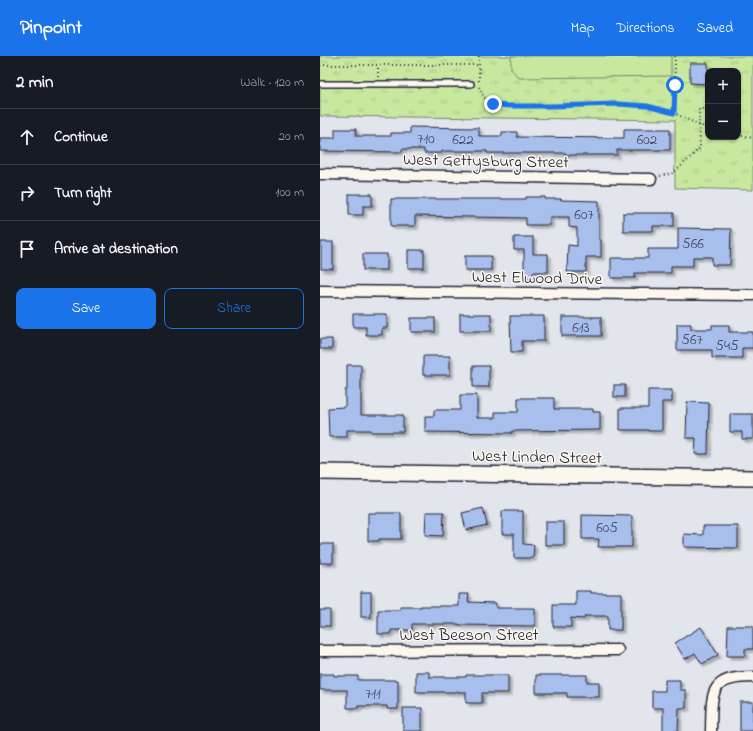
<!DOCTYPE html>
<html lang="en">
<head>
<meta charset="utf-8">
<style>
	:root { --surface:#171b24; --page:#242831; --text:#f1f3f6; --muted:#9ea1a6; --line:#363941; --accent:#1a73e8 }
	body { margin:0; font-family:"Indie Flower",sans-serif; background:var(--page); color:var(--text) }
	.controls { position:absolute; right:12px; top:12px; display:grid; overflow:hidden; border-radius:8px; box-shadow:0 1px 3px #0004 }
	.controls button { width:36px; height:36px; display:grid; place-items:center; padding:0; border:0; border-bottom:1px solid var(--line); background:var(--surface); color:var(--text); font:20px sans-serif }
	.stop { position:absolute; width:12px; height:12px; margin:-9px; border:3px solid #1a73e8; border-radius:50%; background:#fff }
	.stop.end { background:#1a73e8; border-color:#fff; box-shadow:0 1px 4px #0008 }
	.list { margin:0; padding:0; list-style:none }
	h2 { display:flex; justify-content:space-between; align-items:center; height:52px; margin:0; padding:0 16px; font-size:17px }
	h2 small { font-size:13px; font-weight:400; color:var(--muted) }
	.list li { display:grid; grid-template-columns:26px 1fr auto; gap:12px; align-items:center; box-sizing:border-box; height:56px; padding:0 16px; border-top:1px solid var(--line) }
	.list b { display:block; font-size:15px; white-space:nowrap }
	.list em { font-size:13px; font-style:normal; color:var(--muted) }
	.actions { display:flex; gap:8px; padding:12px 16px }
	.actions a { flex:1; padding:9px 0; border:1px solid var(--accent); border-radius:8px; text-align:center; font-size:14px; color:var(--accent) }
	.actions .main { background:var(--accent); color:#fff }
	.icon { flex:none; width:22px; height:22px; fill:none; stroke:currentColor; stroke-width:2; stroke-linecap:round; stroke-linejoin:round }
	.map { position:relative; flex:none; width:433px; height:675px; overflow:hidden }
	header { display:flex; align-items:center; gap:24px; box-sizing:border-box; height:56px; padding:0 20px; background:var(--accent); color:#fff }
	header strong { font-size:19px }
	nav { display:flex; gap:22px; margin-inline-start:auto; font-size:14px }
	main { display:flex }
	aside { flex:1; background:var(--surface) }
	.map>svg:first-child { display:block }
	.grass { fill:url(#grass-tufts); stroke:#75846d; fill-rule:evenodd }
	.garden { fill:#c8e79f; stroke:#75846d }
	.building { fill:#a8bfed; stroke:#22223b; filter:url(#shadow) }
	.lines { fill:none; stroke-linecap:round; stroke-linejoin:round }
	.lane-casing { stroke:#22223b; stroke-width:8 }
	.street-casing { stroke:#22223b; stroke-width:13 }
	.secondary-casing { stroke:#22223b; stroke-width:18 }
	.path { stroke:#22223b; stroke-width:2; stroke-dasharray:1 3; stroke-linecap:butt }
	.lane { stroke:#fbf7ec; stroke-width:5 }
	.street { stroke:#fbf7ec; stroke-width:10 }
	.secondary { stroke:#fbf7ec; stroke-width:15 }
	.route { stroke:#1a73e8; stroke-width:5 }
	.labels { text-anchor:middle; stroke-width:3; stroke-linejoin:round; paint-order:stroke }
	.number-label { font-size:15px; fill:#444968 }
	.street-label { font-size:17px; fill:#22223b; stroke:#fbf7ec }
</style>
</head>
<body>
<header>
<strong>Pinpoint</strong>
<nav><a>Map</a><a>Directions</a><a>Saved</a></nav>
</header>
<main>
<aside>
<h2>2 min<small>Walk · 120 m</small></h2>
<ul class="list">
<li><svg class="icon" aria-label="ahead" viewBox="0 0 24 24"><path d="M12 20V5M6 11l6-6 6 6"/></svg><div><b>Continue</b></div><em>20 m</em></li>
<li><svg class="icon" aria-label="right" viewBox="0 0 24 24"><path d="M7 20v-9h11M14 6l5 5-5 5"/></svg><div><b>Turn right</b></div><em>100 m</em></li>
<li><svg class="icon" aria-label="arrive" viewBox="0 0 24 24"><path d="M6 21V4h12l-3 4 3 4H6"/></svg><div><b>Arrive at destination</b></div></li>
</ul>
<div class="actions"><a class="main">Save</a><a>Share</a></div>
</aside>
<div class="map">
<svg width="433" height="675" viewBox="0 0 433 675">
	<defs>
		<pattern id="grass-tufts" width="24" height="20" patternUnits="userSpaceOnUse"><rect width="24" height="20" fill="#c8e79f"/><path d="M3 7l-1-3M5 7V3M7 7l1-3M15 17l-1-3M17 17v-4M19 17l1-3" fill="none" stroke="#acc68a"/></pattern>
		<filter id="shadow"><feDropShadow dx="3" dy="3" stdDeviation="1" flood-color="#0004"/></filter>
	</defs>
	<rect width="100%" height="100%" fill="#e2e6ec"/>
	<filter id="ink" filterUnits="userSpaceOnUse"><feTurbulence type="fractalNoise" baseFrequency=".025" numOctaves="2"/><feDisplacementMap in="SourceGraphic" scale="8" xChannelSelector="R" yChannelSelector="G"/><feConvolveMatrix kernelMatrix="1 2 1 2 8 2 1 2 1" color-interpolation-filters="sRGB"/></filter>
	<g filter="url(#ink)">
		<path class="grass" d="M0,0h433v134l-78,-2v-68l-355,-4zM388,15h30v66h-30z"/>
		<path class="garden" d="M191,0h160v20l-152,2 -8,-9z"/>
		<g class="building">
			<path d="M370,7h18v21l-18,-1z"/>
			<path d="M90,71l69,1v8h23v-4h15v5l107,1v-9h46v21h-53v5h-51v-2h-79v-2h-45v2h-18v-4h-22v3l-82,-1v-13h15v-9h21v7h35v-3h19z"/>
			<path d="M29,138h23v12h-9v9h-14z"/>
			<path d="M206,141h19v2h16v1l38,1v39h2v17h-15v15h-19l1,-27 9,1v-18l-8,-1v-10h-19v8h-24v-7l-111,-2v10h-24v-27h135z"/>
			<path d="M303,157h51v13h-21v5h-30z"/>
			<path d="M358,172l53,1 -1,36h-18v-8h-19v9h-22v7h-36v5h-24v-20h37v-9h30z"/>
			<path d="M194,181h19v17h15v18h-15v6h-9v-28h-10z"/>
			<rect x="1" y="186" width="12" height="27"/>
			<rect x="88" y="194" width="16" height="18"/>
			<rect x="43" y="198" width="24" height="16"/>
			<rect x="145" y="200" width="26" height="14"/>
			<path d="M33,258h34v14h-5v7h-16v-8h-13z"/>
			<rect x="140" y="258" width="31" height="17"/>
			<path d="M190,260h34v25h-22v11h-11z"/>
			<rect x="242" y="261" width="39" height="19"/>
			<rect x="91" y="262" width="24" height="14"/>
			<path d="M357,268h14v5h21v-4h17v7h24v16h-11v10h-30v-8h-35z"/>
			<rect x="0" y="283" width="12" height="10"/>
			<rect x="103" y="300" width="27" height="19"/>
			<path d="M27,309h14v50h42v17h-32v-2h-24v7h-18l-1,-29 17,-1v-17h2z"/>
			<rect x="153" y="310" width="16" height="21"/>
			<rect x="294" y="329" width="11" height="12"/>
			<path d="M328,334h24v12h-10v29h-14v-1h-28v-22h28z"/>
			<path d="M140,339h17v23h18v-6h23v-14h36v11h39v3h7v18l-88,1v2l-87,-1v-16h9v-6h26z"/>
			<path d="M367,346l22,1 -1,51h-13l1,-16h-10z"/>
			<path d="M410,358h23v25h-11v-7h-12z"/>
			<path d="M163,452l4,17 -21,5 -4,-17z"/>
			<path d="M182,455h21v33l11,1 -1,13h-19v-24h-12z"/>
			<path d="M106,456h18l-1,24 -18,-1z"/>
			<path d="M48,457h33v26h-22v2h-11z"/>
			<path d="M262,459l50,1v31h-34l1,-8h-17z"/>
			<rect x="225" y="466" width="19" height="23"/>
			<path d="M383,470h35v22l-54,-1v-13l19,1z"/>
			<rect x="0" y="488" width="13" height="19"/>
			<path d="M256,535h15v2h30v37h-13v-14h-23l-1,3 -13,-1v9h-18v-22h23z"/>
			<rect x="41" y="536" width="10" height="25"/>
			<path d="M139,538h10l-1,8 28,1v5h39v18l-76,-1v-1h-47v6h-21v4h-13v-24h22v-3h21v-1h38z"/>
			<rect x="0" y="554" width="10" height="16"/>
			<path d="M408,570h25v23h-8v7h-18z"/>
			<path d="M381,571l17,28 -16,9 -7,-11 -10,6 -10,-16z"/>
			<path d="M96,616h13v5h37v-2h42v18h-26v10h-16v-11h-50z"/>
			<path d="M0,618h14v2h24v4h40v29h-11v-3h-29v2h-11v-18h-27z"/>
			<path d="M216,619h51v7h12v15h-32v-4h-31z"/>
			<path d="M345,624h15v10h6v18h-7l-1,23h-15v-23h-11v-17h13z"/>
			<rect x="420" y="646" width="13" height="29"/>
			<rect x="83" y="652" width="19" height="23"/>
		</g>
		<g class="lines">
			<g class="lane-casing">
				<path id="lane" d="M0,28h151"/>
			</g>
			<g class="street-casing">
				<g id="street">
					<path d="M0,118l331,5"/>
					<path d="M0,235l433,4"/>
					<path d="M0,595l298,-1"/>
					<path d="M391,675c1,-38 -3,-54 42,-54"/>
				</g>
			</g>
			<g class="secondary-casing">
				<path id="secondary" d="M0,416l433,6"/>
			</g>
			<g class="path">
				<path d="M0,9h159"/>
				<path d="M58,21v-12"/>
				<path d="M159,25v-25"/>
				<path d="M159,31l3,7 6,8 12,3 51,1 68,-2 28,2 27,7 25,12 9,3"/>
				<path d="M354,57l1,-57"/>
				<path d="M418,79l15,3"/>
				<path d="M340,120l13,-3 4,-3 23,-22 -1,-39h9"/>
			</g>
			<use href="#lane" class="lane"/>
			<use href="#street" class="street"/>
			<use href="#secondary" class="secondary"/>
		</g>
	</g>
	<g class="lines" filter="url(#ink)">
		<path class="route" d="M173,48l15,2h43l67,-2 29,2 27,7 1,-28"/>
	</g>
	<g class="labels">
		<g class="number-label">
			<text x="106" y="87">710</text>
			<text x="143" y="88">622</text>
			<text x="327" y="88">602</text>
			<text x="264" y="163">607</text>
			<text x="373" y="192">566</text>
			<text x="261" y="276">613</text>
			<text x="372" y="288">567</text>
			<text x="407" y="294">545</text>
			<text x="287" y="476">605</text>
			<text x="53" y="642">711</text>
		</g>
		<g class="street-label">
			<text transform="translate(166 104) rotate(1)" y="6">West Gettysburg Street</text>
			<text transform="translate(217 221) rotate(1)" y="6">West Elwood Drive</text>
			<text transform="translate(217 400) rotate(1)" y="6">West Linden Street</text>
			<text x="149" y="584">West Beeson Street</text>
		</g>
	</g>
</svg>
<div class="controls">
<button>+</button>
<button>−</button>
</div>
<div class="stop" style="left:355px;top:29px"></div>
<div class="stop end" style="left:173px;top:48px"></div>
</div>
</main>
</body>
</html>
